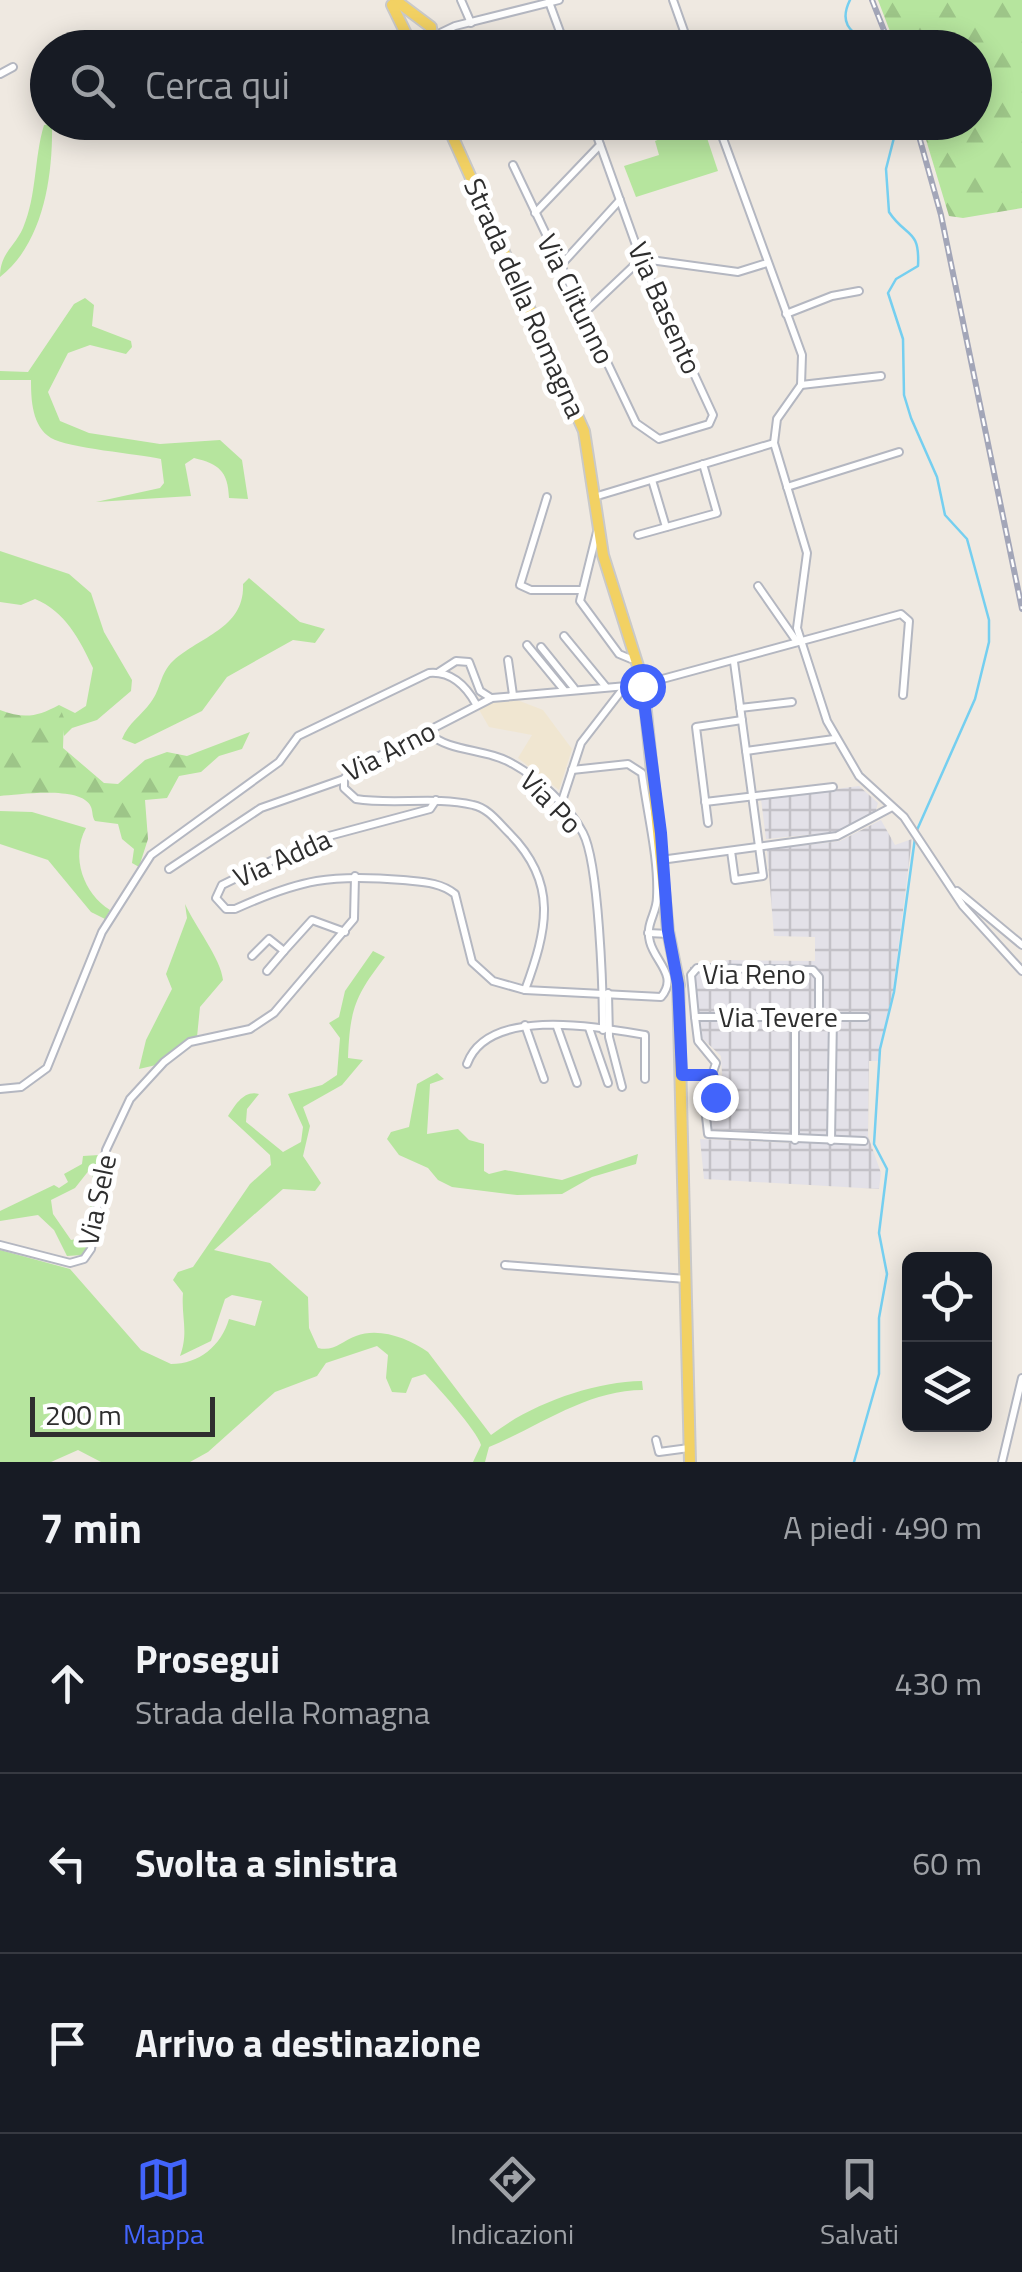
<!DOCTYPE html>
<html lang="it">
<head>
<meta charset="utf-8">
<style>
	:root { --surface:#171b24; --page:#20242c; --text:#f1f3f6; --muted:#9ea1a6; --line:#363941; --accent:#4264fb }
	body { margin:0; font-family:"Titillium Web",sans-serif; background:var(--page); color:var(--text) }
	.controls { position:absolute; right:30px; bottom:30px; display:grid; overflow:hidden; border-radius:15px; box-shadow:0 5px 25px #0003 }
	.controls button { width:90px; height:90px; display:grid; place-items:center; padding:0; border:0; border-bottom:2px solid var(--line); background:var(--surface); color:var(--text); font:50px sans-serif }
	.scale { position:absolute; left:30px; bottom:25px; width:185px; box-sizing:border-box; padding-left:10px; border:5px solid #2e2e2e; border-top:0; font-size:28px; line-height:35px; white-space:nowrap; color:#2e2e2e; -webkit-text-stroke:8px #fff; paint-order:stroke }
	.stop { position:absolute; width:30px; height:30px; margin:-22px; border:8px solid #4264fb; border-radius:50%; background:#fff }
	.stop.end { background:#4264fb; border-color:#fff; box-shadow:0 2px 10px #0008 }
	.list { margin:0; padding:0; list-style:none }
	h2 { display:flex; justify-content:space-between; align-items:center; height:130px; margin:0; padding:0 40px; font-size:42px }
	h2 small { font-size:32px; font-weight:400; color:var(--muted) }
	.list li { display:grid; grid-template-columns:65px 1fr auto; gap:30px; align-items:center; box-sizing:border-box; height:180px; padding:0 40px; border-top:2px solid var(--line) }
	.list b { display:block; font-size:38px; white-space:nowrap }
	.list p { margin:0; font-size:32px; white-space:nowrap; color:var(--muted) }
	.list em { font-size:32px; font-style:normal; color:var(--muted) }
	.icon { flex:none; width:55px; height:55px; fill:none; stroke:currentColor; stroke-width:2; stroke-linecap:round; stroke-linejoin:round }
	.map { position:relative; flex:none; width:1022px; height:1462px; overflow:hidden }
	.search { position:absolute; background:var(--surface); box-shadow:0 5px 25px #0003; left:30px; right:30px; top:30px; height:110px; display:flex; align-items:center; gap:25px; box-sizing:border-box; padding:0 35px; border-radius:55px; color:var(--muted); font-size:38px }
	.sheet { height:670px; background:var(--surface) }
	nav { display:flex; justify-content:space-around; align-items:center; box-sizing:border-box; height:140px; border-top:2px solid var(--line); background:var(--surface); font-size:28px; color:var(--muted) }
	nav a { display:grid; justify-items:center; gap:5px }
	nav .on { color:var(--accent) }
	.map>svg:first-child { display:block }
	.industrial { fill:url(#industrial-grid) }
	.education { fill:#f0e6d1 }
	.grass { fill:#b6e59e; fill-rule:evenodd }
	.forest { fill:url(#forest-firs) }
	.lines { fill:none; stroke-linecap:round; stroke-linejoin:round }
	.stream { stroke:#75cff0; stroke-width:2.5 }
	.street-casing { stroke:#b4b7c1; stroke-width:10 }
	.primary-casing { stroke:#c9c9c9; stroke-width:14 }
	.street { stroke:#fff; stroke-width:6 }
	.primary { stroke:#f2d163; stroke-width:10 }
	.rail-casing { stroke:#a3a6b8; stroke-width:6 }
	.rail { stroke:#fff; stroke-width:2.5; stroke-dasharray:8; stroke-linecap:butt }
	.route { stroke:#4264fb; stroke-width:12 }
	.labels { text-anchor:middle; stroke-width:10; stroke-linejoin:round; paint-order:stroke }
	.street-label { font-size:28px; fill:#2e2e2e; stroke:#fff }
</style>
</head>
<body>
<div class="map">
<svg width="1022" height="1462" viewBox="0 0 1022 1462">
	<defs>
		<pattern id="industrial-grid" width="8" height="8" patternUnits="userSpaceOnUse" patternTransform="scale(2.5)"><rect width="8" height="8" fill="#e3e1e8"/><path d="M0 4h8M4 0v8" fill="none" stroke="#c3c1c7"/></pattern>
		<pattern id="forest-firs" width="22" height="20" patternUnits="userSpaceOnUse" patternTransform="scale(2.5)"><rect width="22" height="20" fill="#b6e59e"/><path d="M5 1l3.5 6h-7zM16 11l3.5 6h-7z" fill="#9dc588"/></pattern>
	</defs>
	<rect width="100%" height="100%" fill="#efe9e1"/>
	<g class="industrial">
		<path d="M859,786l19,17 -2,7 -39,22 -71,7 -5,-40z"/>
		<path d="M881,820l14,25 17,-6 -19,151 -15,71h-9l-1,75 13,37 -2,16 -175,-10 -4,-40 90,4 1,-10 -81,-4 -2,-16 15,-20 -2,-37 -19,-18 -1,-15 -10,-1 -1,-55 39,-7 86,1v-24l-41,-1 -7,-86 73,-9z"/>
	</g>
	<path class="education" d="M512,698l31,12 29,39 -13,41 -41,-32 14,-23 -43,-8 -11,-19 12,-7z"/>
	<g class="grass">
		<path d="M659,123h43l16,48 -82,26 -12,-31 35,-11 -4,-14 10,-4z"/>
		<path d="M52,124c1,51 -8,119 -52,153 0,-24 14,-29 23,-49 14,-33 11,-70 21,-103z"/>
		<path d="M85,298l9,7 -2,21 39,15 1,6 -6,7 -36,-9 -22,8 -20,39 12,29 29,12 71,11 60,-4 22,20 6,39 -19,-1c-1,-27 -10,-34 -35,-40l-9,6 6,32 -95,6 64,-14 4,-5 -3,-24c-22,-5 -94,-11 -110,-21 -19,-12 -20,-38 -20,-58h-31v-9l28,1 46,-68z"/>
		<path d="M0,551l69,23 22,19 13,39 28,48 -1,11 -34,29 -25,8 -8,8 -5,-31 16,8 11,-7 7,-38c-13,-28 -28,-57 -58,-69l-14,6 -21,-3z"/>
		<path d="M249,578l51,44 25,7 -10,14 -22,-3 -66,37 -25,34 -67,33 -13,-5c7,-17 19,-23 29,-37 10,-13 9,-29 22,-41 28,-25 72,-33 70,-77z"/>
		<path d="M0,811l32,1 54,16c-16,29 -2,66 24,82l-5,9 -14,-7 -43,-52 -48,-16z"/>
		<path d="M185,904c10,22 36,55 38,76l-23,27 -3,30 -41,28 -17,4 7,-29 26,-51 -6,-15 21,-56z"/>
		<path d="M373,951l12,6c-30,39 -35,52 -37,101l15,2 -21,25 -39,22 7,19 -7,30 18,27 -6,8 -32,-2 -69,61 56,13 38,34 1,31 9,20c16,4 24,-7 38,-12 24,-9 53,3 72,16l63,83c40,-31 101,-53 151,-54l1,9c-56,0 -103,36 -154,57l-4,15h-12l8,-17c-4,-14 -44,-59 -56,-71l-13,4 -6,15 -14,-1 -6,-14 2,-23 -11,-9 -51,17 -9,13 -42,16 -67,60 -18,10h-89l-23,-12 -27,12h-51v-212l70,19 71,81 30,14c28,0 50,-18 58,-45l26,7 7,-25 -30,-6 -7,4 -14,42 -31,15c9,-24 1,-39 3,-63l-10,-13 5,-8 15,-5 57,-83 21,-19 -1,-10 -42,-39c8,-12 16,-26 31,-22l-12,15 -1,13 37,30 18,-10 2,-15 -15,-33 34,-9 15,-10 3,-37 -11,-15 10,-6 6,-26z"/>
		<path d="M437,1073l7,6 -14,5 -3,50 31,-5 11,11 15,4v27l5,3 16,-4 57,10 76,-26 -2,10 -44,13 -30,17 -45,1 -65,-8 -14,-7 -10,-12 -29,-13 -12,-16 4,-7 18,-5 8,-43z"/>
		<path d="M99,1155l-12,93 -5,7 -15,1 -13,-26 -16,-15 -38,6v-10l54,-26 5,3 9,-6 -4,-8 18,-10 1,-8zM90,1169c9,16 -3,51 -8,69l-11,2 -18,-26 -2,-14 24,-12z"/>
	</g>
	<g class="forest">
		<path d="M878,0h144v208l-59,10 -14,-2 -28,-93 53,-1v-74l-78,-1z"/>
		<path d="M59,705l5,13 -1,30 41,35 14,1 27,-24 22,-8 20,4 63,-24 -8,17 -23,7 -18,16 -22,4 -12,22 -22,2 3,39 -9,28 -7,-4 2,-14 -12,-10 -4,-15 -23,-3c-3,-4 -2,-9 -4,-14 -9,-22 -73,-12 -91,-11v-86c24,9 37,7 59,-5z"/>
	</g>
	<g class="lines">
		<g class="stream">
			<path d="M850,0c-13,26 4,33 23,48"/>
			<path d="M898,122l-12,47 3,43c17,26 31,16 29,54l-22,13 -8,14 15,46 1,56 7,23 26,59 8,38 22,24 22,81v22l-14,57 -58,131"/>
			<path d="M854,1462l25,-88v-56l8,-44 -8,-41 8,-64 -13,-25 6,-95 14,-57 21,-154"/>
		</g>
		<g class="street-casing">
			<g id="street">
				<path d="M461,0l10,23"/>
				<path d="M673,0l17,48"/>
				<path d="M549,2l17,46"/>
				<path d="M432,37l23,-11 104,-26"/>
				<path d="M508,48l10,-4 2,4"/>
				<path d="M0,74l13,-7"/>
				<path d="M518,122h9"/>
				<path d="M717,122l85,233 -1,30 -24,34 -3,24 33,110 -10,75 30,93 32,55 45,41 59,89 59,65"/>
				<path d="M513,165l123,258 23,16 50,-15 4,-9 -72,-156 -49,-137"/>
				<path d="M535,213l65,-68"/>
				<path d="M643,259l95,13 29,-9"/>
				<path d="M561,265l59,-65"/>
				<path d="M583,314l58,-55"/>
				<path d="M786,314l46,-18 27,-5"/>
				<path d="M801,385l80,-9"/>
				<path d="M652,480l14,47"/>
				<path d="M787,487l112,-35"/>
				<path d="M547,497l-27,88 11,5h49"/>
				<path d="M594,497l180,-54"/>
				<path d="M597,532l-17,69 39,53 12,5"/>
				<path d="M638,535l79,-22 -14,-49"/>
				<path d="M758,586l39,56"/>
				<path d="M564,636l42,51"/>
				<path d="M527,645l37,45"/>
				<path d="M541,647l33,41"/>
				<path d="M508,660l5,35"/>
				<path d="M439,672l17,-11 13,1 11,29 11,7"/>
				<path d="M644,684l257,-70 8,7 -6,74"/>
				<path d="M740,708l52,-6"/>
				<path d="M428,733c23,20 58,15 85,31 25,14 56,42 70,69 16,30 20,158 20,197"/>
				<path d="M746,751l88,-12"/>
				<path d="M344,779v9l12,11c38,6 78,-3 117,6 15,3 25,17 36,28 50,50 38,97 16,157"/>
				<path d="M436,800l-6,9 -116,31 -92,45 -6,13 10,11h9c66,-30 96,-35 168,-29 19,2 37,2 52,14l17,68 21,19 32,9 136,7c18,-21 -6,-35 -11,-55 -5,-19 7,-28 7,-45 2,-39 -10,-84 -15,-124l-14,-9 -56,6"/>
				<path d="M705,802l128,-15"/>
				<path d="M561,804l20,-61 41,-53"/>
				<path d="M708,823l-12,-96 46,-7"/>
				<path d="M731,851l4,29 28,-4 -29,-214"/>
				<path d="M668,859l169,-23 55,-29"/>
				<path d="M169,869l92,-61 83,-29 6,-8 142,-73 146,-13"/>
				<path d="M957,891l65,54"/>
				<path d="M648,933l21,1"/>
				<path d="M252,956l17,-17 15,12 28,-31 33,12"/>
				<path d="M267,971l17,-20"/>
				<path d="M608,993l1,44 13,50"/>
				<path d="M695,1017l-4,-42 6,-7 116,2 6,7v40"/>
				<path d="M525,1025l19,54"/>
				<path d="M557,1027l20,56"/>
				<path d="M589,1028l19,55"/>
				<path d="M467,1064c21,-58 131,-37 178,-29v44"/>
				<path d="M683,1075h29"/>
				<path d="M712,1075l4,-12 -18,-22 -3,-24h171"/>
				<path d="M712,1075l6,16 -13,17 3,26 156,7"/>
				<path d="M0,1089l21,-2 26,-19 55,-136 49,-77 128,-93 19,-26 131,-63c22,-2 37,13 47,31"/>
				<path d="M795,1140v-123"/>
				<path d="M831,1141l2,-124"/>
				<path d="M0,1245l70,18 14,-4 7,-10 15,-99 24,-51 34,-37 26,-20 60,-13 24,-16 80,-94 1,-43"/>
				<path d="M505,1265l181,14"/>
				<path d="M656,1440l3,12 30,-4"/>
				<path d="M1002,1462l20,-84"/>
			</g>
		</g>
		<g class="primary-casing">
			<g id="primary">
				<path d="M395,0l36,27v11l-8,8"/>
				<path d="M392,5l21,43"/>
				<path d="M446,122l138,309 19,124 40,127 25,249 11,54"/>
				<path d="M678,978l12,484"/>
			</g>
		</g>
		<use href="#street" class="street"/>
		<use href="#primary" class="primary"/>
		<g class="rail-casing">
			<g id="rail">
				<path d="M872,0l19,48"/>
				<path d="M915,122l26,93 81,394"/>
			</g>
		</g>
		<use href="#rail" class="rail"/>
	</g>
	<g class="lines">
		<path class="route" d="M642,686l19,147 7,98 10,53 4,91h30l6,15 -3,7"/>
	</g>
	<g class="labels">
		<g class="street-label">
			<text transform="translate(525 298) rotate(66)" y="10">Strada della Romagna</text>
			<text transform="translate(576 299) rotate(64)" y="10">Via Clitunno</text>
			<text transform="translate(665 308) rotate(66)" y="10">Via Basento</text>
			<text transform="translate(389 751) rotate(-27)" y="10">Via Arno</text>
			<text transform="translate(551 802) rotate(46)" y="10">Via Po</text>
			<text transform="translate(282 858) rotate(-24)" y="10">Via Adda</text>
			<text x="754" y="984">Via Reno</text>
			<text x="778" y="1027">Via Tevere</text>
			<text transform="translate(97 1200) rotate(-78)" y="10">Via Sele</text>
		</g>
	</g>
</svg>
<div class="controls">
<button><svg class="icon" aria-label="locate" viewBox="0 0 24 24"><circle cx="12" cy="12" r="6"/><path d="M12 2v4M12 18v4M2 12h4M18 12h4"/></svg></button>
<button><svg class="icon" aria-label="layers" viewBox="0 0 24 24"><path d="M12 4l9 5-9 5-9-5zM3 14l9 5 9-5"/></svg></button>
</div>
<div class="scale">200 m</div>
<div class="stop" style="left:642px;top:686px"></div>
<div class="stop end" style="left:715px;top:1097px"></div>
<div class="search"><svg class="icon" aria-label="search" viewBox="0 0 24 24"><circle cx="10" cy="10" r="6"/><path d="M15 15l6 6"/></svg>Cerca qui</div>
</div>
<section class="sheet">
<h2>7 min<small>A piedi · 490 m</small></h2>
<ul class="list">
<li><svg class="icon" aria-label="ahead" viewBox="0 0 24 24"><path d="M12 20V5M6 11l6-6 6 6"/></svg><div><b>Prosegui</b><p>Strada della Romagna</p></div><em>430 m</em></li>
<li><svg class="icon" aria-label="left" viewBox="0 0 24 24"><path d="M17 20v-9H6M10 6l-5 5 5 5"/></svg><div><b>Svolta a sinistra</b></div><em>60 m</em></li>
<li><svg class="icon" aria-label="arrive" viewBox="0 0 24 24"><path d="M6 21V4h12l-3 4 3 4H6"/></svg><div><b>Arrivo a destinazione</b></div></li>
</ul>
</section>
<nav>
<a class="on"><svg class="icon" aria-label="map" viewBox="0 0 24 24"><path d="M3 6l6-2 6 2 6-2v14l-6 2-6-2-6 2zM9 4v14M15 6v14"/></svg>Mappa</a>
<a><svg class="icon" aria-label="directions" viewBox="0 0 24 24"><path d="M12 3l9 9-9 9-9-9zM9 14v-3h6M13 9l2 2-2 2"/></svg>Indicazioni</a>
<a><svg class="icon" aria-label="saved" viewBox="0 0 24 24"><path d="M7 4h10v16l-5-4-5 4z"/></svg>Salvati</a>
</nav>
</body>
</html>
